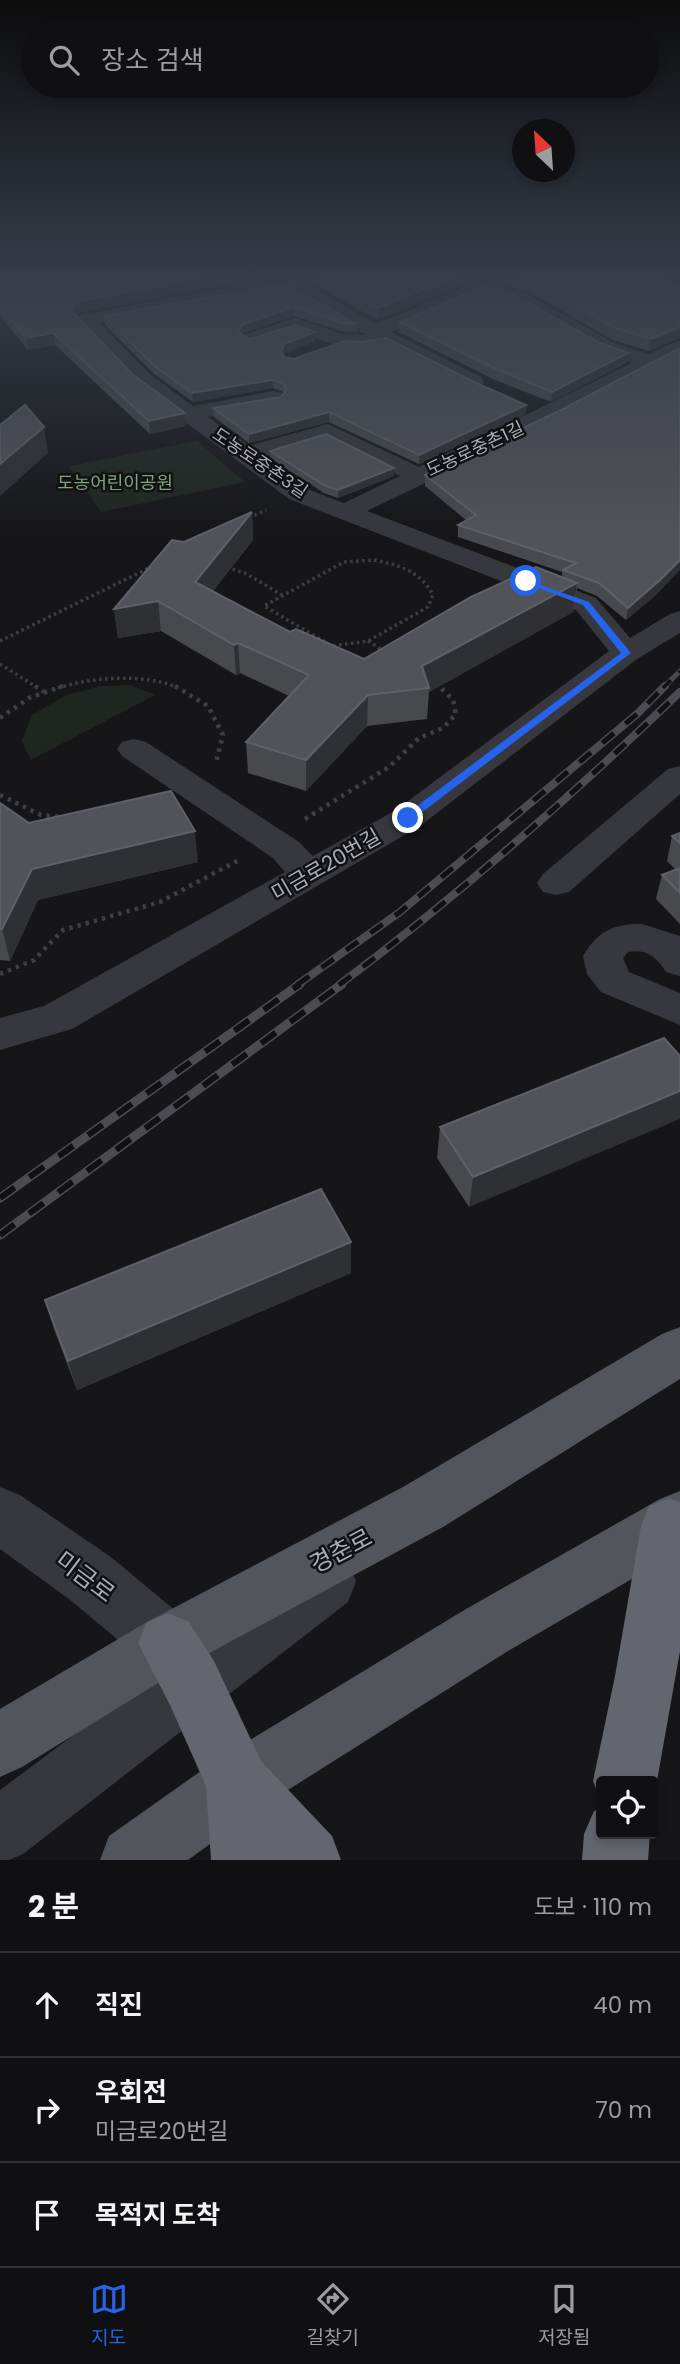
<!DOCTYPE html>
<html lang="ko">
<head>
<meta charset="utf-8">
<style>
	:root { --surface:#101012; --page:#1e1e20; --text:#f1f3f6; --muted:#9c9d9f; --line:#303032; --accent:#2563eb }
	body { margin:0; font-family:Poppins,"Noto Sans KR",sans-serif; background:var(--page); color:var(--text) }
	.controls { position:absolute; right:21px; bottom:21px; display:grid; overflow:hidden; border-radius:7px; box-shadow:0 4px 10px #0003 }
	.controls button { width:63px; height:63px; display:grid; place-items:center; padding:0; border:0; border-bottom:2px solid var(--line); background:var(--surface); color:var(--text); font:35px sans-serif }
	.compass { position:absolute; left:512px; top:119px; width:63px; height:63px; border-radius:50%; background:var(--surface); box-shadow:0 4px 10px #0003; rotate:335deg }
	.stop { position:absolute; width:21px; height:21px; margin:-16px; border:5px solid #2563eb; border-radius:50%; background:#fff }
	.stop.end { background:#2563eb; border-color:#fff; box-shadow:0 2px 7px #0008 }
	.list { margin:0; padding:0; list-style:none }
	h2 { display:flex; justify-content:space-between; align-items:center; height:91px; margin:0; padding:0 28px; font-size:30px }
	h2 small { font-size:23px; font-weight:400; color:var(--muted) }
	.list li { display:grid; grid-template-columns:46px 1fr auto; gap:21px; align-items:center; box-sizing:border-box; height:105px; padding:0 28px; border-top:2px solid var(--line) }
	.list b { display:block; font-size:26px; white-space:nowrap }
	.list p { margin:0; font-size:23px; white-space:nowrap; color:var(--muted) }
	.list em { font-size:23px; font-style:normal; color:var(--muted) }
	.icon { flex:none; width:38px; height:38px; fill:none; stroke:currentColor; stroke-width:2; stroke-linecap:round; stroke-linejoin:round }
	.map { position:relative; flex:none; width:680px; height:1860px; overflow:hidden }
	.search { position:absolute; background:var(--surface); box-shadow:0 4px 10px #0003; left:21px; right:21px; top:21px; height:77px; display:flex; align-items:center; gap:18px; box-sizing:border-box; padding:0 24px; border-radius:38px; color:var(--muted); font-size:26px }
	.sheet { height:406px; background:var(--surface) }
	nav { display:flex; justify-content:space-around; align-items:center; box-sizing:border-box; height:98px; border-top:2px solid var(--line); background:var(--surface); font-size:19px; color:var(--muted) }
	nav a { display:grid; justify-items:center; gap:4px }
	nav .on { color:var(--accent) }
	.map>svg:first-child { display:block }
	.green { fill:#1e261f }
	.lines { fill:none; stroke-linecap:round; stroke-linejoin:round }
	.path-far1 { stroke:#3d3f44; stroke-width:3.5; stroke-dasharray:2.5 3.5; stroke-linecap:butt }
	.path { stroke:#3d3f44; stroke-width:4.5; stroke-dasharray:3.5 5; stroke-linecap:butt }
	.minor { fill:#37383d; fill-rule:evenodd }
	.major { fill:#53555c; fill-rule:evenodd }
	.highway { fill:#63666e; fill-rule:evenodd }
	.rail-far2-casing { stroke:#4a4c52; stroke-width:5 }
	.rail-far1-casing { stroke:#4a4c52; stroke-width:8 }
	.rail-casing { stroke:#4a4c52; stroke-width:9 }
	.rail-far2 { stroke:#111113; stroke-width:3.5; stroke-dasharray:11; stroke-linecap:butt }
	.rail-far1 { stroke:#111113; stroke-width:5; stroke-dasharray:15; stroke-linecap:butt }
	.rail { stroke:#111113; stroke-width:6; stroke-dasharray:18; stroke-linecap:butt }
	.wall { fill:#47494d }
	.shaded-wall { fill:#2f3033 }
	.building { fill:#525359; stroke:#5f6168; stroke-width:2 }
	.route { fill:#2563eb }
	.labels { text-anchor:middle; stroke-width:5; stroke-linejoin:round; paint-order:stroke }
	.far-street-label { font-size:18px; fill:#a8adb8; stroke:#111113 }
	.far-park-label { font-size:18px; fill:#7fa381; stroke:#111113 }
	.street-label { font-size:21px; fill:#a8adb8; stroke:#111113 }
	.near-street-label { font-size:24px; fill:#a8adb8; stroke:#111113 }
</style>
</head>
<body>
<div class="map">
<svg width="680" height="1860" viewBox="0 0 680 1860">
	<rect width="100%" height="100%" fill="#161618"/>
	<g class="green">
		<path d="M197,441l48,41 -144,30 -32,-46z"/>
		<path d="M130,685l25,10 -124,65 -9,-19 10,-26 34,-20 35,-9z"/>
	</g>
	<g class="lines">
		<g class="path-far1">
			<path d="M249,518l17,-8"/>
			<path d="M374,560c25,5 46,11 59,35l-5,12 -60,34 -36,5 -68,-40 80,-44z"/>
			<path d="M227,567l20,7 35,21"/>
			<path d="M0,641l153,-75"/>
			<path d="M368,641l17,11"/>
			<path d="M0,664l38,24"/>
			<path d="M437,684l4,4"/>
			<path d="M58,688c33,-11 88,-15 120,0"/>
		</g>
		<g class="path">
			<path d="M35,686l9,6"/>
			<path d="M175,686l33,20 15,29 -7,27"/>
			<path d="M0,718l29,-20 34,-12"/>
			<path d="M0,795l41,20 19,2"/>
			<path d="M305,819l84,-52 30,-29 24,-10 13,-14 -3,-14 -14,-14"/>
			<path d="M0,974l34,-14 29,-30 97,-28 79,-42"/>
		</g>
		<g class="minor">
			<path d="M277,277h18l81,47 112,-47h26l-14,9 28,8 84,48 37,12 31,-14v14l-120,64 -193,93 229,87 34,40 40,-24 10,-3v22l-43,26 -217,167 -348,203 -72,21v-32l44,-12 241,-134 -12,-14 -151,-102 -5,-7 5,-7 12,-3 12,3 153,100 14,14 83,-46 213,-159 -33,-41 -287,-111 -154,-114 -60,-65 3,-4 7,-2 193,-35zM287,289l79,46 -24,-1 -47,-16 -51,17 -3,4 3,4 7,2 44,-14 44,15 22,2 22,-3 90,44 8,-2 3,-5 -3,-5 -90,-45 92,-39 31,9 84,48 34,13 -213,104 -91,-43 -79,22 -41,-29 73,-14 3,-5 -3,-5 -8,-2 -80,15 -42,-31 -51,-52zM326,439l74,37 -56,27 -37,-14 -43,-32z"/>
			<path d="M680,766v28l-111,98 -13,3 -13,-3 -6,-9 6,-9 125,-105z"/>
			<path d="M642,924l38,12v40l-14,-4c-10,-16 -20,-23 -38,-20l-5,6 6,14 51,21v32l-79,-33 -14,-18 -4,-18c15,-25 29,-32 59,-32z"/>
			<path d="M0,1487l20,8 91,62 78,65 9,20 108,-82 21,-8 21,8 8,21 -8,21 -325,252 -14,6h-9v-70l161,-120 -14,-6 -78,-65 -69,-50z"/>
		</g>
		<g class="major">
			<path d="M680,1327v52l-237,148 -254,137 -167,103 -22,10v-68l147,-87 256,-135 259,-153z"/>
			<path d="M680,1491v60l-172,100 -247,156 -73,53h-88l9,-24 106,-75 251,-152 194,-110z"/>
		</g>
		<g class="highway">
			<path d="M669,1498l11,4v149l-23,130 -3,8v-8h-53v20l-8,-20 22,-105 26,-150 8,-20z"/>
			<path d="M168,1613l21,9 25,39 47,100 71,75 9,24h-130l-5,-74 -36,-81 -32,-62 9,-21z"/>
			<path d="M601,1808v26h49l-2,26h-66l2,-26 10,-23z"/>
		</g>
		<g class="rail-far2-casing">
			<path id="rail-far2" d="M663,688l17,-17"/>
		</g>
		<g class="rail-far1-casing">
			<g id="rail-far1">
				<path d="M297,985l103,-73 237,-198 28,-28"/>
				<path d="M339,985c120,-90 233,-189 341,-293"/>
			</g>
		</g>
		<g class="rail-casing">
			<g id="rail">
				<path d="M0,1198l300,-214"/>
				<path d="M0,1235l342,-251"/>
			</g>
		</g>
		<use href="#rail-far2" class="rail-far2"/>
		<use href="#rail-far1" class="rail-far1"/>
		<use href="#rail" class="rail"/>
	</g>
	<g class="wall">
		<path d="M11,277h252l-186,36 -1,2 56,59 54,52 -36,8 -95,-89 -27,5 -28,-34v-37z"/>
		<path d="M300,277h181l-103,43z"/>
		<path d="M507,277h148l25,7 -31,67 -36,-11 -84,-48 -23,-7z"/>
		<path d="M286,284l71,40v8l-15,-1 -48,-15 -51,17 -1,1 8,5 65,-7v9l-30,12 -1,4 192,26 50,22v9l-107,50 -90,-42 -80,21 -35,-26 -1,-9 68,-11 3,-4 -1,-1 -10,-4 -80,14 -40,-29 -48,-48 -1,-9z"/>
		<path d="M400,322l226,41 -75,39 -58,-23 -94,-47z"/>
		<path d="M563,409l95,184 -32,27 -29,-24 -20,-8 -4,24 -144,80 -2,27 -60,7 -61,65 -58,-18 -2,-31 43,-46 -49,-23 -4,2 -75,-44 -43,7 -4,-29 70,-67 68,-30 1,28 -40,51 77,41 74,27 198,-82v-5l-104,-35v-12l9,-4 -42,-35v-11z"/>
		<path d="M270,451l124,25 -56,22 -14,-5 -54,-35z"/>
		<path d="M0,803l29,20 169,39 -160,38 -28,61 -10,-1z"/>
		<path d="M680,833v91l-24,-25 6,-24 14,-5 -9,-9 5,-25z"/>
		<path d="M664,1038l-195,169 -32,-49 3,-31z"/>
		<path d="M351,1273l-274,117 -23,-61 -9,-29z"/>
	</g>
	<g class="shaded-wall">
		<path d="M204,277h59l-186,36 -4,9 -2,-12 5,-8z"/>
		<path d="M454,277h27l-103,43v-12z"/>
		<path d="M294,307v9l-51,17 -4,8 -1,-9 5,-8z"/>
		<path d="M680,327v11l-31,13 2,-12z"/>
		<path d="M315,332v9l-30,12 -3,7 -1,-8 3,-8z"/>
		<path d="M53,333l2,12 -27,5 -2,-12z"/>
		<path d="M628,353l-2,10 -75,39 1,-10z"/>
		<path d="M272,380l1,8 -80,14 -1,-9z"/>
		<path d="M526,405v9l-107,50v-9z"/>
		<path d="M329,412v10l-80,21v-9z"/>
		<path d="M185,413l1,13 -36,8 -1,-13z"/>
		<path d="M44,427l4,26 -48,43v-32z"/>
		<path d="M394,468v8l-56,22v-8z"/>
		<path d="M252,512l1,28 -56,71 -2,-29z"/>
		<path d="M680,560v10l-22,23 -32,27 2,-12z"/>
		<path d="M577,583l-4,29 -144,80v-4l-7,-22z"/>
		<path d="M158,601l3,30 -43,7 -4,-29z"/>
		<path d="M238,643l2,30 -4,2 -2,-30z"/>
		<path d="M368,695l-1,31 -61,65v-31z"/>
		<path d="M195,831l3,31 -160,38 -28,61 -8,-32 30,-60z"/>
		<path d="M680,1091v28l-211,88 4,-30z"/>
		<path d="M351,1242v31l-274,117 -9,-29z"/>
	</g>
	<g class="building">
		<path d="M11,277h193l-128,25 -5,8 61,64 53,39 -36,8 -96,-88 -27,5 -26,-31v-28z"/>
		<path d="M321,277h133l-76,31z"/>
		<path d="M519,277h136l25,7v43l-29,12 -36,-11 -85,-48z"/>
		<path d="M286,284l71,40 -15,-1 -48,-16 -51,17 -5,8 12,7 45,-14 20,7 -31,12 -3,8 3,5 10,2 51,-18 16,1 25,-4 90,45 50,22 -107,50 -90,-43 -80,22 -36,-26 68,-11 5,-7 -3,-7 -11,-3 -80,13 -40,-29 -48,-48z"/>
		<path d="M484,286l30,9 84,47 30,11 -76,39 -58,-24 -94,-46z"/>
		<path d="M680,348v212l-20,20 -32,28 -29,-25 -36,-13 13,-7 -118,-38 18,-10 -51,-40 138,-66z"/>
		<path d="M25,405l19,22 -44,37v-39z"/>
		<path d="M326,434l68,34 -56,22 -14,-5 -54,-34z"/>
		<path d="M252,512l-57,70 95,50 6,-3 68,30 107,-62 65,-30 41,16 -155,83 7,22 -61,7 -62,65 -60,-18 63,-67 -71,-32 -4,2 -76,-44 -44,8 58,-69 12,2z"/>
		<path d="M171,791l24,40 -163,38 -30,60h-2v-126l29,20z"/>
		<path d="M680,833v10l-8,-7z"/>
		<path d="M680,868v25l-18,-18z"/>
		<path d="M664,1038l16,18v35l-207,86 -33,-50z"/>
		<path d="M321,1189l30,53 -283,119 -23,-61z"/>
	</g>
	<linearGradient id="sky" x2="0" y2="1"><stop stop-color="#0c0c0d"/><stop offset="0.51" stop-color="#363c48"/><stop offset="1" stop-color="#363c48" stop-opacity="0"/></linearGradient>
	<rect width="680" height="538" fill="url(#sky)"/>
	<path class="route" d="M523,579l66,23 42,51 -219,167h-7v-5l216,-162 -38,-48 -60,-23z"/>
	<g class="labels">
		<g class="far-street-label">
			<text transform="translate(475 449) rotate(-25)" y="6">도농로중촌1길</text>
			<text transform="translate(260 463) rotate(34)" y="6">도농로중촌3길</text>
		</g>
		<g class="far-park-label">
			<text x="115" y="489">도농어린이공원</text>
		</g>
		<g class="street-label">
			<text transform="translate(326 865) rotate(-30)" y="7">미금로20번길</text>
		</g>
		<g class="near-street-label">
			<text transform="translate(341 1551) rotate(-28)" y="8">경춘로</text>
			<text transform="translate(85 1577) rotate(37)" y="8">미금로</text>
		</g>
	</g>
</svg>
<div class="controls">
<button><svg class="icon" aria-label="locate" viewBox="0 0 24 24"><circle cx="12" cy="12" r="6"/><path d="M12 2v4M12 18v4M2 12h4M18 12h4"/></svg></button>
</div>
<svg class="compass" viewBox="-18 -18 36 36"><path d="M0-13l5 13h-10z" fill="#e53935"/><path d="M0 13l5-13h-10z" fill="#9c9d9f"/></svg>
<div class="stop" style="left:526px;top:581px"></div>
<div class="stop end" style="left:408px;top:818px"></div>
<div class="search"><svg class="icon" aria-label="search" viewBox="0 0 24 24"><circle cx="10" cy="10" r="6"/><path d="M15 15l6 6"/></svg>장소 검색</div>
</div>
<section class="sheet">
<h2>2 분<small>도보 · 110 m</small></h2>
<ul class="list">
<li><svg class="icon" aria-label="ahead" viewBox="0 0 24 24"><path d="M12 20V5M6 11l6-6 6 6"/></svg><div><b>직진</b></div><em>40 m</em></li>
<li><svg class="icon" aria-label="right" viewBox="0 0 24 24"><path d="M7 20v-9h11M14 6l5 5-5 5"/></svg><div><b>우회전</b><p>미금로20번길</p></div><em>70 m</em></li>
<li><svg class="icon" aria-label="arrive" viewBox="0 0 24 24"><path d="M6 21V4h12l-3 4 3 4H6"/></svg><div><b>목적지 도착</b></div></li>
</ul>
</section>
<nav>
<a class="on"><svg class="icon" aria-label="map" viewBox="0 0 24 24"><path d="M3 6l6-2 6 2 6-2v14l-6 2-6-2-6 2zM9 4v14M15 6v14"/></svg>지도</a>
<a><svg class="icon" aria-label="directions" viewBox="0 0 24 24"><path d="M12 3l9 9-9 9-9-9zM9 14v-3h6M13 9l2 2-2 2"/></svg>길찾기</a>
<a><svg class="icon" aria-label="saved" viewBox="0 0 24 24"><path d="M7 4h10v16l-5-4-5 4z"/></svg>저장됨</a>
</nav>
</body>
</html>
